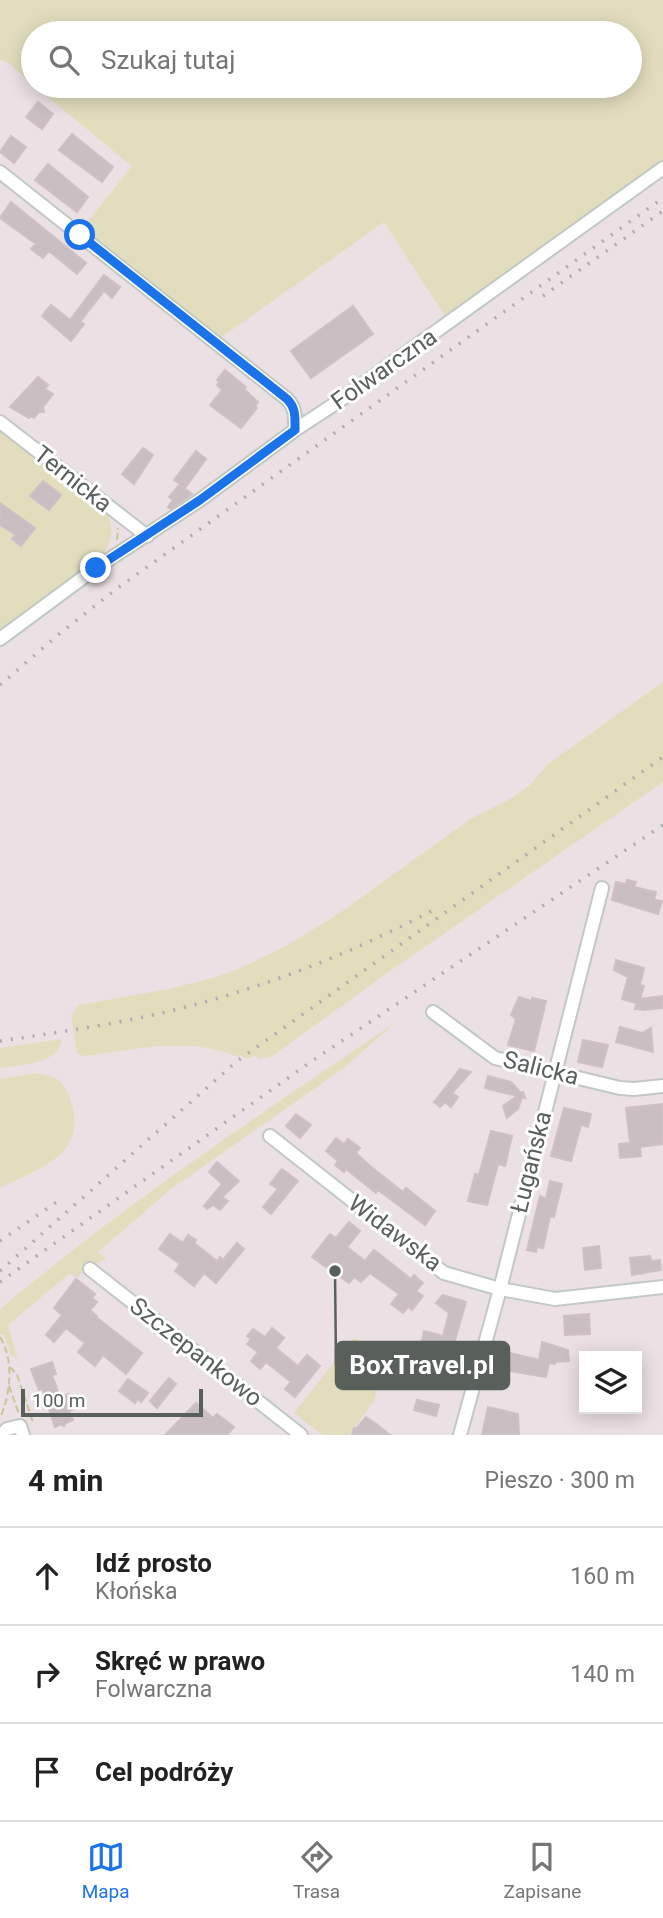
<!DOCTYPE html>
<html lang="pl">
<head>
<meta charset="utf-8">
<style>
	:root { --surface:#fff; --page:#f2f2f2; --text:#222; --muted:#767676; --line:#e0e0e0; --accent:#1a73e8 }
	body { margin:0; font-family:Roboto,sans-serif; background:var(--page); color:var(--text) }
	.controls { position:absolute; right:21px; bottom:21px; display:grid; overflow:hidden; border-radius:0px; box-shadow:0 4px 18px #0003 }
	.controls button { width:63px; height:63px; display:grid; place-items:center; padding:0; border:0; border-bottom:2px solid var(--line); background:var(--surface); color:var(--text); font:35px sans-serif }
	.scale { position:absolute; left:21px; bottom:18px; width:182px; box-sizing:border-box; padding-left:7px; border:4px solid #59605c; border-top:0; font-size:19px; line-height:24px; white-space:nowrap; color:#59605c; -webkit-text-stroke:5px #fff; paint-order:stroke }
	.stop { position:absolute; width:21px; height:21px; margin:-16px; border:5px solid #1a73e8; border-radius:50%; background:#fff }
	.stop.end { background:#1a73e8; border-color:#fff; box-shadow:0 2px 7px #0008 }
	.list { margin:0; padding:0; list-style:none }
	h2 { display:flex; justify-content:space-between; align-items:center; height:91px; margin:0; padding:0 28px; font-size:30px }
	h2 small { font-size:23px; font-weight:400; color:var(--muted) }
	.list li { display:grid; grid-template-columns:46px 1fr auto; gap:21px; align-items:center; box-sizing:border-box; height:98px; padding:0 28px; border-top:2px solid var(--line) }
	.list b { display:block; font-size:26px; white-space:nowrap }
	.list p { margin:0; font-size:23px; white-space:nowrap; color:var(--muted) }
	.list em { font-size:23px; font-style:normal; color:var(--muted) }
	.icon { flex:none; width:38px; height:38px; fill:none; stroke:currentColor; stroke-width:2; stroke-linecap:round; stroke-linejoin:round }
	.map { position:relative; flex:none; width:663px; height:1435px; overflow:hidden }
	.search { position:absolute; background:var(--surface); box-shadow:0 4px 18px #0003; left:21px; right:21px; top:21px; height:77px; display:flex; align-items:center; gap:18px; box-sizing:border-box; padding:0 24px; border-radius:38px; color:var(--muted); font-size:26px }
	.sheet { height:385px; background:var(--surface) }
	nav { display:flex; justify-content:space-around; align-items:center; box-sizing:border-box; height:98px; border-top:2px solid var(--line); background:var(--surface); font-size:19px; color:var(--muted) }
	nav a { display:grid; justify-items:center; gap:4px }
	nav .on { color:var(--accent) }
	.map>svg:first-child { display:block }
	.green { fill:#e2debd }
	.building { fill:#c9bec2; stroke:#cfbfc6; stroke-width:2 }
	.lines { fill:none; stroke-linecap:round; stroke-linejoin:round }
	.street-casing { stroke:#c2c8c5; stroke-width:16 }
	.path { stroke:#c2ca9b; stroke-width:2; stroke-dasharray:7 3.5; stroke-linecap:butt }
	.street { stroke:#fff; stroke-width:12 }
	.rail { stroke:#abacac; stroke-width:3.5; stroke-dasharray:2 9; stroke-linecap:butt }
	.route { stroke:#1a73e8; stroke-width:9 }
	.labels { text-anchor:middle; stroke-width:6; stroke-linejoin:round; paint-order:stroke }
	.street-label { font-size:24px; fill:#59605c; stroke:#fff }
	.leader { fill:none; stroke:#59605c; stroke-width:2.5 }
	.callout-dot { fill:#59605c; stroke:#fff; stroke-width:2.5 }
	.callout { fill:#59605c; stroke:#59605c; stroke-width:2.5 }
	.callout-label { font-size:26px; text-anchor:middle; font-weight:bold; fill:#fff }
</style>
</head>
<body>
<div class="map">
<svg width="663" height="1435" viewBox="0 0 663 1435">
	<rect width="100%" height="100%" fill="#ebe0e3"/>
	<g class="green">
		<path d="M0,0h663v159l-218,157 -61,-94 -165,117 -138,-109 51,-64 -98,-80h596v-53h-597v52l-23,-21 -10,-4z"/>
		<path d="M0,431l107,83c6,11 6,26 -2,37 -18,26 -77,62 -105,82z"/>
		<path d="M663,682v100l-270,187 -122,88 -12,2 -3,-3 -11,3 -5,-4 -2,2c-49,-21 -105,-7 -154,-1l-7,-2 -6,-39 7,-10 91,-16 47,-12 27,-10 45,-22 53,-33 131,-94 38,-19 20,-14 18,-21z"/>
		<path d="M396,1022l-52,46 -173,121 -73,63 8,7 -22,11 -7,8 -7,-5 -62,52 11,39 -3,-7 -5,-1 -7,-21h-4v-26c125,-105 262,-196 396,-287z"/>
		<path d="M62,1039c-4,26 -40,25 -62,29v-20z"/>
		<path d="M36,1073c17,2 27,6 33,23 22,58 -27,71 -69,92v-109z"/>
		<path d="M354,1337l30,22 -10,42 -25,34h-26l-29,-22z"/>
	</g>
	<g class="building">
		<path d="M38,102l15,12 -11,15 -16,-12z"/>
		<path d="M72,134l41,33 -11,15 -43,-32z"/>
		<path d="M11,136l15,11 -12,16 -14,-11z"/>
		<path d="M48,164l40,33 -11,15 -42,-32z"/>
		<path d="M11,202l75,61 -9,11 -28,-23 -6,7 -12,-9 5,-5 -36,-26z"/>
		<path d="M104,275l16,12 -8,11 -8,-7 -24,31 4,2 -13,17 -29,-25 9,-11 19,15z"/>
		<path d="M353,306l20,28 -62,44 -20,-27z"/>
		<path d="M225,370l21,17 -2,2 14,13 -3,4 2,2 -16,20 -31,-23 12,-15 -5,-5 2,-3 -2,-2z"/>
		<path d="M38,377l10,8 -3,4 8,5 -10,13 1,5h-5l-5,6 -3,-2 -2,2 -19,-11z"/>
		<path d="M143,448l10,7 -19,29 -12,-10z"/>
		<path d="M196,451l10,8 -21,29 -5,-3 12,9 -21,15 -3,-2 5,-7 -4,-3 11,-13 -6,-4z"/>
		<path d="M43,481l18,14 -12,15 -19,-14z"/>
		<path d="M0,503l35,25 -14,18 -9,-7 4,-4 -16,-10z"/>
		<path d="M627,880l9,2 -2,5 22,5 -2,8 8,1 -4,13 -46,-14 4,-18 10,2z"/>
		<path d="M616,960l28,8 -4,17 4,1 -4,13 23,-3v12l-20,2 -8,-1 1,-6 -14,-4 6,-22 -14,-7z"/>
		<path d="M519,997l12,4 1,-3 14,3 -12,50 -26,-6 8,-26 -5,-4z"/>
		<path d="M620,1027l22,6 9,-5 2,24 -37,-10z"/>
		<path d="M583,1040l25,5 -6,22 -24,-5z"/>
		<path d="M460,1069l11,3 -19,21 6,4 -7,10 -6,-5 -5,5 -6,-5z"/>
		<path d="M488,1076l23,6 10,11 2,-1 2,6 -3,-1 -4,12 -11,9 -4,-12 14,-10 -32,-8z"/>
		<path d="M663,1104v40l-23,3 1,9 -21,2 -1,-14 11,-1 -4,-35z"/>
		<path d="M564,1108l27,6 -3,13 -7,-2 -10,36 -20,-5z"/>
		<path d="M296,1114l15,11 -11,13 -14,-12z"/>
		<path d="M491,1131l21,5 -7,30 -7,-2 -11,41 -19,-4 7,-27 4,1z"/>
		<path d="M336,1138l8,6 4,-5 12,9 -4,5 14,13 33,26 3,-4 29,23 -10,14 -47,-35 -2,3 -30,-24 -2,3 -9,-7 3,-4 -12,-10z"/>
		<path d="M217,1162l22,19 -17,16 6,4 -8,9 -7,-5 -6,4 -3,-3 18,-22 -13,-12z"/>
		<path d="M282,1169l16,12 -27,33 -8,-7 15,-18 -8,-5z"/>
		<path d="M550,1181l12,3 -8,33 -4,-1 -7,32 -6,-1 -1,5 -9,-2 13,-54 6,3z"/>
		<path d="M349,1222l11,9 -13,16 18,14 9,-11 37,29 3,-4 9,8 -7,8 7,5 -11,14 -4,-3 -5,6 -12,-9 8,-10 -29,-21 -9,9 -7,-5 -5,6 -37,-26 18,-23 6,4z"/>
		<path d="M170,1234l13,9 5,-8 8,5 -2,3 23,18 3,-4 3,3 14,-17 7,6 -28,34 -12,-10 -10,13 -19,-15 5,-7 -21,-15z"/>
		<path d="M599,1246l2,22 -16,2 -2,-22z"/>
		<path d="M650,1256l1,5 9,-1 1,10 -29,5 -2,-17z"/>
		<path d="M76,1279l19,15 -3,4 5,4 -7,8 7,6 -1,1 46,36 -16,21 -23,-19 -8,11 -17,-14 7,-9 -19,-15 -12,14 -8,-7 16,-20 -8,-7z"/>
		<path d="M443,1295l23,7 -13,45h-3l-6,22 5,1 -5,18 -28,-7 8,-34 -3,-1 3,-15 19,5 6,-23 -13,-10z"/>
		<path d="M589,1314l1,20 -25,1 -1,-19z"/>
		<path d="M272,1328l12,10 -8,10 22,18 9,-11 13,11 -25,31 -10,-8 6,-7 -25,-20 -6,7 -9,-8 7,-9 -11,-8 4,-5 -4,-3 6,-7 12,8z"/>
		<path d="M542,1342l26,8 1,11 -14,1v2l-6,-1 -3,14 -37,-6 1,-3 -8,-1 4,-15 33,8z"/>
		<path d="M52,1362l4,12 -4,1 8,22 9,-3 6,15 -6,2 4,9 -7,3 -2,3 -3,-2 -6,3 -13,-38 -3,1 -8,-21z"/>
		<path d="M169,1378l7,6 -19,24 -7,-7z"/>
		<path d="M128,1379l20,14 -7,9 -3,-3 -3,4 -16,-12z"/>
		<path d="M417,1400l22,5 -3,11 -22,-6z"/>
		<path d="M196,1403l17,15 4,-4 17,13 -7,8h-62z"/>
		<path d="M488,1407l30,7 1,21h-37z"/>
		<path d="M366,1417l13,9 11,9h-38l2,-7h3z"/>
	</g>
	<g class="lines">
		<g class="street-casing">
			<g id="street">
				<path d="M0,172l287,227c9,9 8,18 8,31"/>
				<path d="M0,422l147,114"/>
				<path d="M0,639l96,-71 104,-68 95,-70 47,-31 321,-231"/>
				<path d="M433,1012l62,46 125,30 14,1 29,-3"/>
				<path d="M270,1136l174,137 56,16 55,10 108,-12"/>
				<path d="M90,1269l211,166"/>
				<path d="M2,1435l5,-6 13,-3 3,9"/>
				<path d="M460,1435l40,-146 102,-401"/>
			</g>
		</g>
		<g class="path">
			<path d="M117,540l1,-12"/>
			<path d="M0,1337c14,23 11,56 0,81"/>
			<path d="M10,1367l7,8 16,47"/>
			<path d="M9,1386l10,28"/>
		</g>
		<use href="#street" class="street"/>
		<g class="rail">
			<path d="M543,296l120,-85"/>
			<path d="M0,685l58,-50 57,-45 548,-392"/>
			<path d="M0,1041c54,-8 109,-16 162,-28 97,-23 189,-59 277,-106"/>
			<path d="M0,1241l58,-40"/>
			<path d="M0,1271l236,-209 427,-305"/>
			<path d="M0,1282l312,-221 351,-236"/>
		</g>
	</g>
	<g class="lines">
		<path class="route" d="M80,235l207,164c9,9 8,18 8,31l-95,70 -104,68"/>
	</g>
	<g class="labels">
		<g class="street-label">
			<text transform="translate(384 369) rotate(-35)" y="8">Folwarczna</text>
			<text transform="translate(73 479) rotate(38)" y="8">Ternicka</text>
			<text transform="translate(541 1068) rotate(14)" y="8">Salicka</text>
			<text transform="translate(531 1162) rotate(-76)" y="8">Ługańska</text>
			<text transform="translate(395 1233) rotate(37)" y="8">Widawska</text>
			<text transform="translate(196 1352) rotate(38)" y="8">Szczepankowo</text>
		</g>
	</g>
	<path class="leader" d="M335 1271L336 1365"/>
	<circle class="callout-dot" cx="335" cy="1271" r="7"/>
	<rect class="callout" x="336" y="1342" width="173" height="47" rx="7"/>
	<g class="callout-label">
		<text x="422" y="1374">BoxTravel.pl</text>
	</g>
</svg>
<div class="controls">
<button><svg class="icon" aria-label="layers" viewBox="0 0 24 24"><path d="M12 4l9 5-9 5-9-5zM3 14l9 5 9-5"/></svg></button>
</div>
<div class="scale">100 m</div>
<div class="stop" style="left:80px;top:235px"></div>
<div class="stop end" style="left:96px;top:568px"></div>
<div class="search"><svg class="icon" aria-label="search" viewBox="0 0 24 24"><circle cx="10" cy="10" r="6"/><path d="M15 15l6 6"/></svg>Szukaj tutaj</div>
</div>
<section class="sheet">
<h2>4 min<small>Pieszo · 300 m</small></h2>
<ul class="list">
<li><svg class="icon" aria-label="ahead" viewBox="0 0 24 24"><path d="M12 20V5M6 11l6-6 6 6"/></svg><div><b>Idź prosto</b><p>Kłońska</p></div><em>160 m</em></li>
<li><svg class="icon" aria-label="right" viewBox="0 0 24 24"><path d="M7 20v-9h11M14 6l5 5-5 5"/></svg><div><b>Skręć w prawo</b><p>Folwarczna</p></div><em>140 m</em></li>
<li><svg class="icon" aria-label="arrive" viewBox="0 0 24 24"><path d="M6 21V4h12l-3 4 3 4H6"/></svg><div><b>Cel podróży</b></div></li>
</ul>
</section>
<nav>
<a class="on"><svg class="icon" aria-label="map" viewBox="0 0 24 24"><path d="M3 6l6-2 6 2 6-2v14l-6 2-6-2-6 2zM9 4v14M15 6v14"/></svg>Mapa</a>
<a><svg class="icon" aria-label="directions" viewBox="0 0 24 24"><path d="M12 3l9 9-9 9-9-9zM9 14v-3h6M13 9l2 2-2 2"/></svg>Trasa</a>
<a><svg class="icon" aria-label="saved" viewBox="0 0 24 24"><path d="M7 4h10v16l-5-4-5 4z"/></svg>Zapisane</a>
</nav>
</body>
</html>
